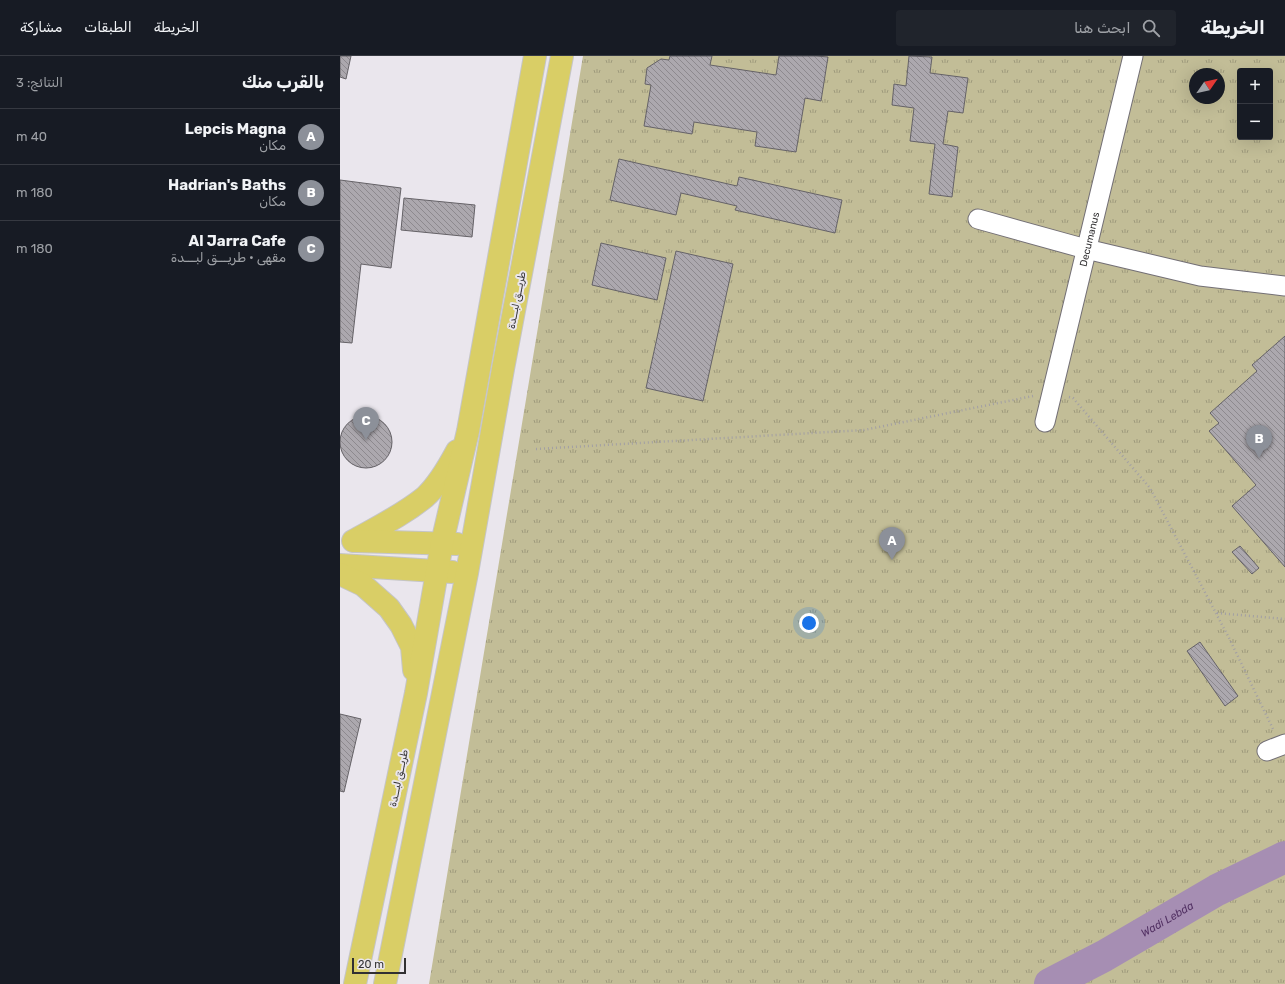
<!DOCTYPE html>
<html lang="ar">
<head>
<meta charset="utf-8">
<style>
	:root { --surface:#171b24; --page:#20242c; --text:#f1f3f6; --muted:#9ea1a6; --line:#363941; --accent:#8c9099 }
	body { margin:0; font-family:Rubik,Cairo,sans-serif; background:var(--page); color:var(--text); direction:rtl }
	.controls { position:absolute; right:12px; top:12px; display:grid; overflow:hidden; border-radius:4px; box-shadow:0 4px 16px #0002 }
	.controls button { width:36px; height:36px; display:grid; place-items:center; padding:0; border:0; border-bottom:1px solid var(--line); background:var(--surface); color:var(--text); font:20px sans-serif }
	.compass { position:absolute; left:849px; top:12px; width:36px; height:36px; border-radius:50%; background:var(--surface); box-shadow:0 4px 16px #0002; rotate:56deg }
	.scale { position:absolute; left:12px; bottom:10px; width:54px; box-sizing:border-box; padding-left:4px; border:2px solid #313032; border-top:0; font-size:11px; line-height:14px; white-space:nowrap; color:#313032; -webkit-text-stroke:3px #eae6ed; paint-order:stroke }
	.you { position:absolute; left:469px; top:567px; width:14px; height:14px; margin:-10px; border:3px solid #fff; border-radius:50%; background:#1a73e8; box-shadow:0 0 0 6px #1a73e833 }
	.badge { display:grid; place-items:center; width:26px; height:26px; border-radius:50%; background:var(--accent); color:#fff; font-size:13px; font-weight:700 }
	.pin { position:absolute; translate:-50% -33px; filter:drop-shadow(0 1px 2px #0008) }
	.pin::after { content:''; position:absolute; top:21px; width:14px; height:12px; background:inherit; clip-path:polygon(0 0,100% 0,50% 100%) }
	.list { margin:0; padding:0; list-style:none }
	h2 { display:flex; justify-content:space-between; align-items:center; height:52px; margin:0; padding:0 16px; font-size:17px }
	h2 small { font-size:13px; font-weight:400; color:var(--muted) }
	.list li { display:grid; grid-template-columns:26px 1fr auto; gap:12px; align-items:center; box-sizing:border-box; height:56px; padding:0 16px; border-top:1px solid var(--line) }
	.list b { display:block; font-size:15px; white-space:nowrap }
	.list p { margin:0; font-size:13px; white-space:nowrap; color:var(--muted) }
	.list em { font-size:13px; font-style:normal; color:var(--muted) }
	.icon { flex:none; width:22px; height:22px; fill:none; stroke:currentColor; stroke-width:2; stroke-linecap:round; stroke-linejoin:round }
	.map { position:relative; flex:none; width:945px; height:928px; overflow:hidden; direction:ltr }
	header { display:flex; align-items:center; gap:24px; box-sizing:border-box; height:56px; padding:0 20px; background:var(--surface); border-bottom:1px solid var(--line) }
	header strong { font-size:19px }
	nav { display:flex; gap:22px; margin-inline-start:auto; font-size:14px }
	.search { width:280px; height:36px; background:var(--page); display:flex; align-items:center; gap:10px; box-sizing:border-box; padding:0 14px; border-radius:4px; color:var(--muted); font-size:15px }
	main { display:flex }
	aside { flex:1; background:var(--surface) }
	.map>svg:first-child { display:block }
	.grass { fill:url(#grass-tufts); fill-rule:evenodd }
	.lines { fill:none; stroke-linecap:round; stroke-linejoin:round }
	.river { stroke:#a68eb3; stroke-width:32 }
	.building { fill:url(#building-back-hatch); stroke:#656267 }
	.street-casing { stroke:#736f75; stroke-width:21 }
	.primary-casing { stroke:#c5c5c6; stroke-width:24 }
	.path { stroke:#a29fa4; stroke-width:2.5; stroke-dasharray:1 3; stroke-linecap:butt }
	.street { stroke:#fff; stroke-width:19 }
	.primary { stroke:#d9ce66; stroke-width:22 }
	.labels { text-anchor:middle; stroke-width:4; stroke-linejoin:round; paint-order:stroke }
	.street-label { font-size:10px; fill:#313032; stroke:#eae6ed }
	.water-label { font-size:11px; font-style:italic; fill:#533264; stroke:#eae6ed }
</style>
</head>
<body>
<header>
<strong>الخريطة</strong>
<div class="search"><svg class="icon" aria-label="search" viewBox="0 0 24 24"><circle cx="10" cy="10" r="6"/><path d="M15 15l6 6"/></svg>ابحث هنا</div>
<nav><a>الخريطة</a><a>الطبقات</a><a>مشاركة</a></nav>
</header>
<main>
<div class="map">
<svg width="945" height="928" viewBox="0 0 945 928">
	<defs>
		<pattern id="grass-tufts" width="24" height="20" patternUnits="userSpaceOnUse"><rect width="24" height="20" fill="#c2bd97"/><path d="M3 7l-1-3M5 7V3M7 7l1-3M15 17l-1-3M17 17v-4M19 17l1-3" fill="none" stroke="#9e9a7c"/></pattern>
		<pattern id="building-back-hatch" width="6" height="6" patternUnits="userSpaceOnUse"><rect width="6" height="6" fill="#aca8ae"/><path d="M-1 5l2 2M0 0l6 6M5-1l2 2" fill="none" stroke="#8d898e"/></pattern>
	</defs>
	<rect width="100%" height="100%" fill="#eae6ed"/>
	<path class="grass" d="M243,0h702v928h-856zM900,15h30v66h-30zM855,18h24v24h-24z"/>
	<g class="lines">
		<path class="river" id="s1" d="M710,928l54,-28 113,-66 68,-33"/>
	</g>
	<g class="building">
		<path d="M0,0h11l-5,23 -6,-2z"/>
		<path d="M330,0h42l-2,9 66,10 3,-19h37l12,1 -7,44 -16,-3 -9,54 -41,-6 2,-14 -63,-10 -2,12 -48,-8 7,-41 -6,-1 2,-16 14,-9 8,1z"/>
		<path d="M569,0l23,1 -2,16 38,5 -5,35 -15,-2 -5,33 15,3 -6,50 -23,-3 6,-50 -25,-3 4,-33 -22,-3 2,-21 12,2z"/>
		<path d="M279,103l118,27 2,-9 103,23 -7,33 -100,-23 2,-4 -56,-13 -5,22 -66,-15z"/>
		<path d="M0,124l61,8 -10,80 -30,-4 -9,79 -12,-1z"/>
		<path d="M64,142l71,7 -3,32 -71,-7z"/>
		<path d="M261,187l65,15 -9,42 -65,-15z"/>
		<path d="M336,195l57,13 -30,137 -57,-13z"/>
		<path d="M945,280v231l-53,-61 24,-21 -47,-54 10,-8 -9,-10 47,-42 -5,-6z"/>
		<circle cx="26" cy="386" r="26"/>
		<path d="M900,490l19,22 -7,6 -20,-22z"/>
		<path d="M860,586l38,54 -13,10 -38,-55z"/>
		<path d="M0,658l21,5 -17,73 -4,-1z"/>
	</g>
	<g class="lines">
		<g class="street-casing">
			<g id="street">
				<path d="M638,163l108,30 114,27 85,10"/>
				<path id="s2" d="M705,366l88,-366"/>
				<path d="M927,695l18,-7"/>
			</g>
		</g>
		<g class="primary-casing">
			<g id="primary">
				<path d="M13,485c25,-14 50,-26 72,-44 12,-11 24,-31 32,-46"/>
				<path d="M15,485l102,3"/>
				<path d="M0,509l112,7"/>
				<path d="M0,518l23,11 26,23 12,17 11,22 2,23"/>
				<path d="M15,928l61,-291 26,-150 26,-112 67,-375"/>
				<path d="M45,928l82,-411 36,-204 59,-313"/>
			</g>
		</g>
		<g class="path">
			<path d="M729,341l4,1 77,90 79,150 44,91"/>
			<path d="M196,393l328,-19 169,-34"/>
			<path d="M877,557l68,6"/>
		</g>
		<use href="#street" class="street"/>
		<use href="#primary" class="primary"/>
	</g>
	<g class="labels">
		<g class="street-label">
			<text dy="4" stroke="none"><textPath href="#s2" startOffset="188">Decumanus</textPath></text>
			<text transform="translate(176 244) rotate(-79)" y="4">طريـــق لبـــدة</text>
			<text transform="translate(58 722) rotate(-78)" y="4">طريـــق لبـــدة</text>
		</g>
		<g class="water-label">
			<text dy="4" stroke="none"><textPath href="#s1" startOffset="134">Wadi Lebda</textPath></text>
		</g>
	</g>
</svg>
<div class="controls">
<button>+</button>
<button>−</button>
</div>
<svg class="compass" viewBox="-18 -18 36 36"><path d="M0-13l5 13h-10z" fill="#e53935"/><path d="M0 13l5-13h-10z" fill="#9ea1a6"/></svg>
<div class="scale">20 m</div>
<div class="you"></div>
<div class="pin badge" style="left:552px;top:504px">A</div>
<div class="pin badge" style="left:919px;top:402px">B</div>
<div class="pin badge" style="left:26px;top:384px">C</div>
</div>
<aside>
<h2>بالقرب منك<small>النتائج: 3</small></h2>
<ul class="list">
<li><span class="badge">A</span><div><b>Lepcis Magna</b><p>مكان</p></div><em>40 m</em></li>
<li><span class="badge">B</span><div><b>Hadrian's Baths</b><p>مكان</p></div><em>180 m</em></li>
<li><span class="badge">C</span><div><b>Al Jarra Cafe</b><p>مقهى · طريـــق لبـــدة</p></div><em>180 m</em></li>
</ul>
</aside>
</main>
</body>
</html>
